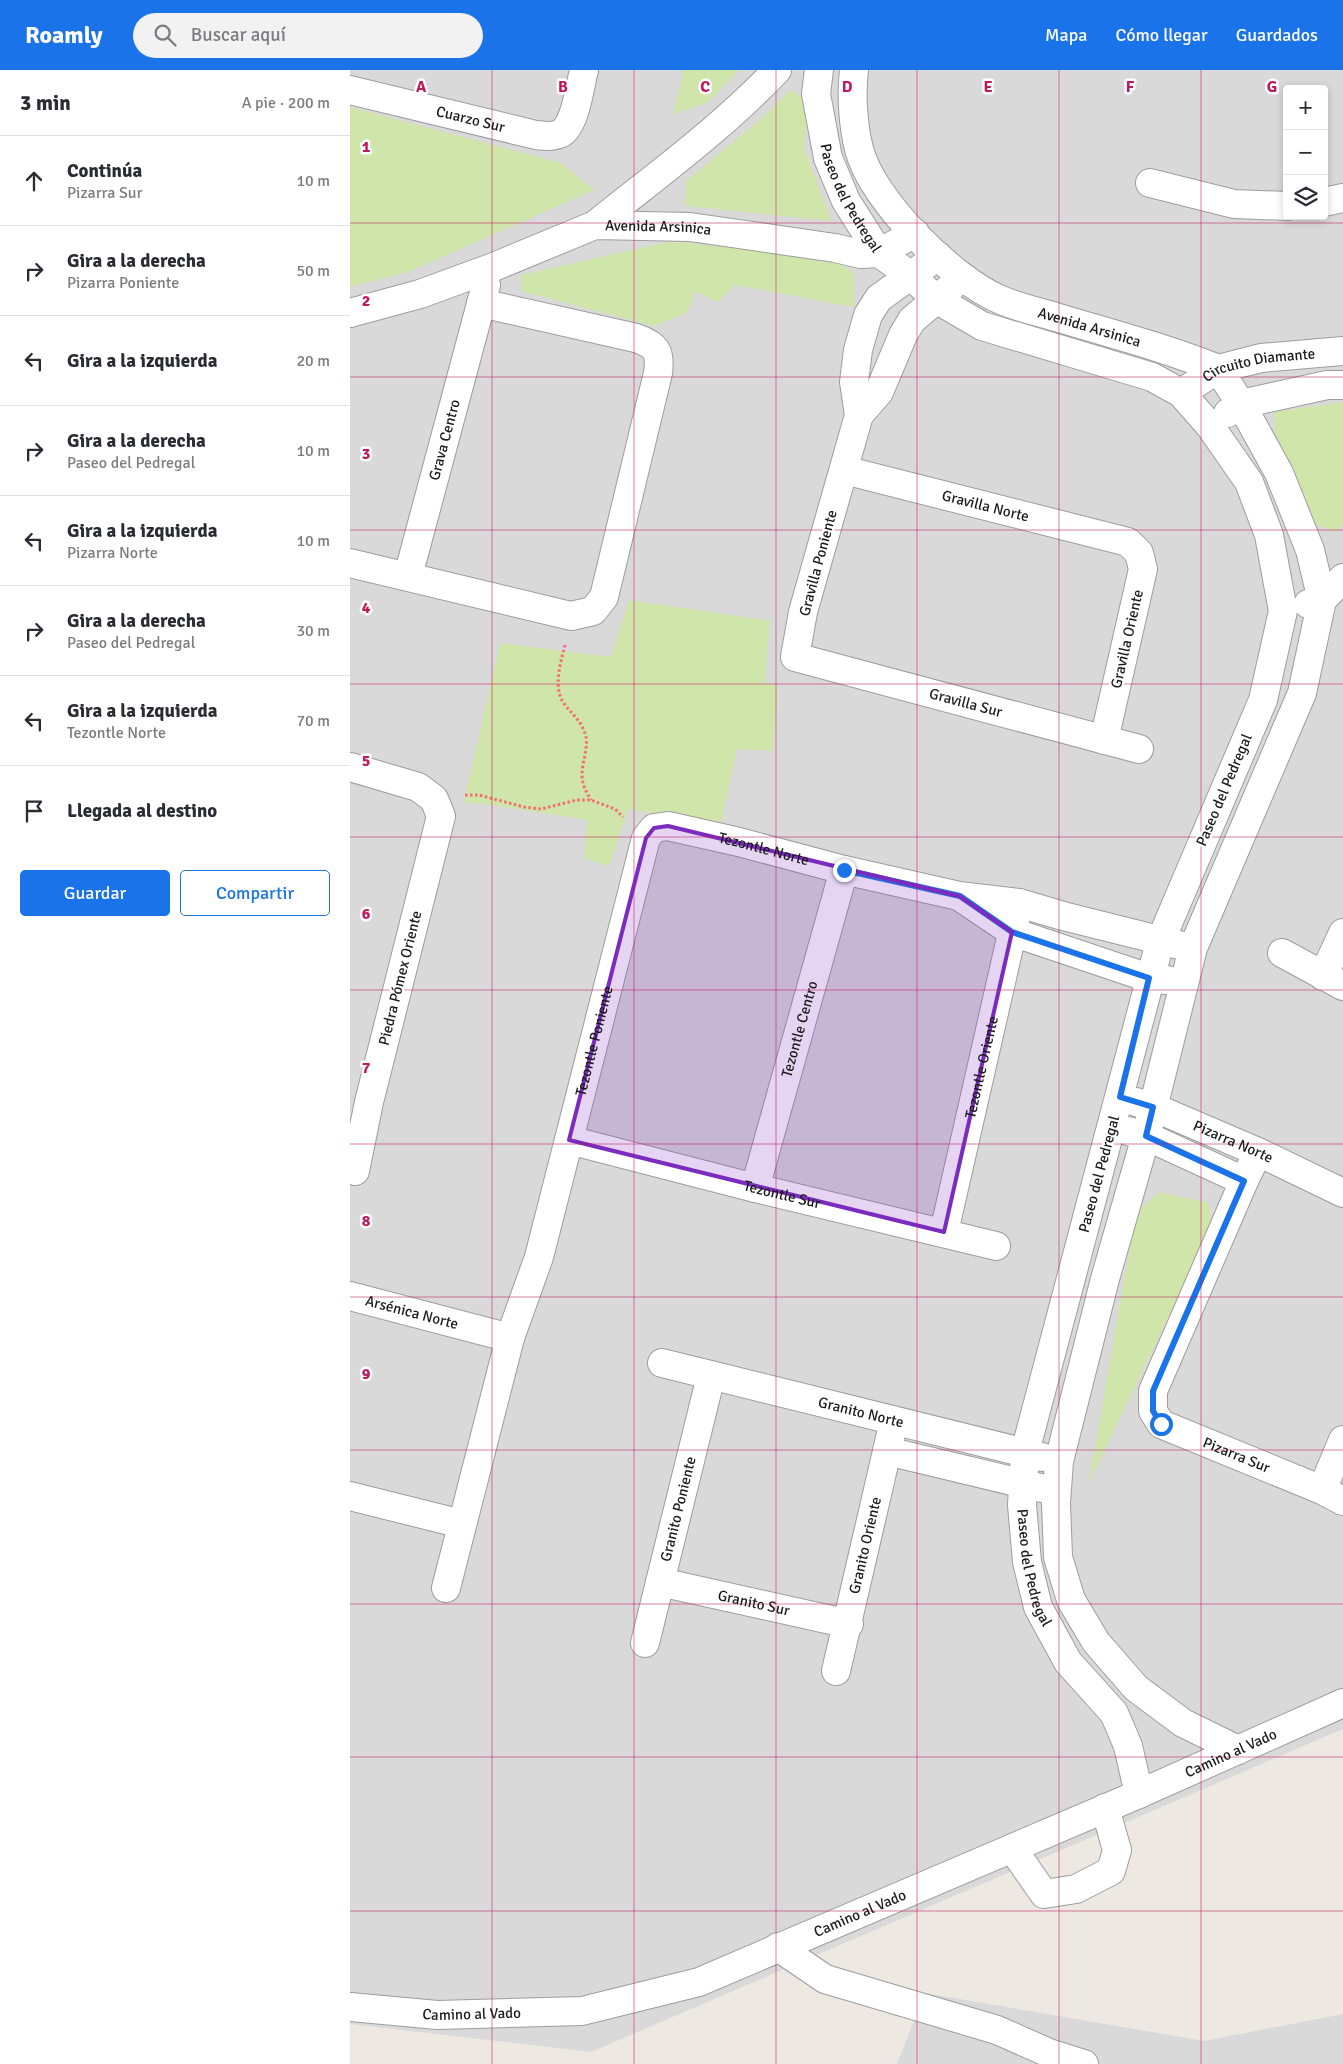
<!DOCTYPE html>
<html lang="es">
<head>
<meta charset="utf-8">
<style>
	:root { --surface:#fff; --page:#f2f2f3; --text:#2b2b33; --muted:#7c7c81; --line:#e1e1e2; --accent:#1a73e8 }
	body { margin:0; font-family:Signika,sans-serif; background:var(--page); color:var(--text) }
	.controls { position:absolute; right:15px; top:15px; display:grid; overflow:hidden; border-radius:5px; box-shadow:0 2px 8px #0003 }
	.controls button { width:45px; height:45px; display:grid; place-items:center; padding:0; border:0; border-bottom:1px solid var(--line); background:var(--surface); color:var(--text); font:25px sans-serif }
	.stop { position:absolute; width:15px; height:15px; margin:-11px; border:4px solid #1a73e8; border-radius:50%; background:#fff }
	.stop.end { background:#1a73e8; border-color:#fff; box-shadow:0 1px 5px #0008 }
	.list { margin:0; padding:0; list-style:none }
	h2 { display:flex; justify-content:space-between; align-items:center; height:65px; margin:0; padding:0 20px; font-size:21px }
	h2 small { font-size:16px; font-weight:400; color:var(--muted) }
	.list li { display:grid; grid-template-columns:32px 1fr auto; gap:15px; align-items:center; box-sizing:border-box; height:90px; padding:0 20px; border-top:1px solid var(--line) }
	.list b { display:block; font-size:19px; white-space:nowrap }
	.list p { margin:0; font-size:16px; white-space:nowrap; color:var(--muted) }
	.list em { font-size:16px; font-style:normal; color:var(--muted) }
	.actions { display:flex; gap:10px; padding:15px 20px }
	.actions a { flex:1; padding:11px 0; border:1px solid var(--accent); border-radius:5px; text-align:center; font-size:18px; color:var(--accent) }
	.actions .main { background:var(--accent); color:#fff }
	.icon { flex:none; width:28px; height:28px; fill:none; stroke:currentColor; stroke-width:2; stroke-linecap:round; stroke-linejoin:round }
	.map { position:relative; flex:none; width:993px; height:1994px; overflow:hidden }
	header { display:flex; align-items:center; gap:30px; box-sizing:border-box; height:70px; padding:0 25px; background:var(--accent); color:#fff }
	header strong { font-size:24px }
	nav { display:flex; gap:28px; margin-inline-start:auto; font-size:18px }
	.search { width:350px; height:45px; background:var(--page); display:flex; align-items:center; gap:12px; box-sizing:border-box; padding:0 18px; border-radius:28px; color:var(--muted); font-size:19px }
	main { display:flex }
	aside { flex:1; background:var(--surface) }
	.map>svg:first-child { display:block }
	.residential { fill:#dad9d9; fill-rule:evenodd }
	.grass { fill:#d0e5aa }
	.lines { fill:none; stroke-linecap:round; stroke-linejoin:round }
	.minor-casing { stroke:#9d9d9d; stroke-width:30 }
	.path { stroke:#f36d75; stroke-width:3; stroke-dasharray:2.5 2.5; stroke-linecap:butt }
	.minor { stroke:#fff; stroke-width:28 }
	.route { stroke:#1a73e8; stroke-width:6 }
	.marked { fill:#7b2cbf; fill-opacity:0.2; stroke:#7b2cbf; stroke-width:4; stroke-linejoin:round }
	.grid { fill:none; stroke:#c2185b; stroke-width:1; stroke-opacity:0.55 }
	.labels { text-anchor:middle; stroke-width:5; stroke-linejoin:round; paint-order:stroke }
	.street-label { font-size:15px; fill:#1c1c1c; stroke:#fff }
	.grid-label { font-size:16px; text-anchor:middle; font-weight:bold; fill:#c2185b; stroke:#fff; stroke-width:5; stroke-linejoin:round; paint-order:stroke }
</style>
</head>
<body>
<header>
<strong>Roamly</strong>
<div class="search"><svg class="icon" aria-label="search" viewBox="0 0 24 24"><circle cx="10" cy="10" r="6"/><path d="M15 15l6 6"/></svg>Buscar aquí</div>
<nav><a>Mapa</a><a>Cómo llegar</a><a>Guardados</a></nav>
</header>
<main>
<aside>
<h2>3 min<small>A pie · 200 m</small></h2>
<ul class="list">
<li><svg class="icon" aria-label="ahead" viewBox="0 0 24 24"><path d="M12 20V5M6 11l6-6 6 6"/></svg><div><b>Continúa</b><p>Pizarra Sur</p></div><em>10 m</em></li>
<li><svg class="icon" aria-label="right" viewBox="0 0 24 24"><path d="M7 20v-9h11M14 6l5 5-5 5"/></svg><div><b>Gira a la derecha</b><p>Pizarra Poniente</p></div><em>50 m</em></li>
<li><svg class="icon" aria-label="left" viewBox="0 0 24 24"><path d="M17 20v-9H6M10 6l-5 5 5 5"/></svg><div><b>Gira a la izquierda</b></div><em>20 m</em></li>
<li><svg class="icon" aria-label="right" viewBox="0 0 24 24"><path d="M7 20v-9h11M14 6l5 5-5 5"/></svg><div><b>Gira a la derecha</b><p>Paseo del Pedregal</p></div><em>10 m</em></li>
<li><svg class="icon" aria-label="left" viewBox="0 0 24 24"><path d="M17 20v-9H6M10 6l-5 5 5 5"/></svg><div><b>Gira a la izquierda</b><p>Pizarra Norte</p></div><em>10 m</em></li>
<li><svg class="icon" aria-label="right" viewBox="0 0 24 24"><path d="M7 20v-9h11M14 6l5 5-5 5"/></svg><div><b>Gira a la derecha</b><p>Paseo del Pedregal</p></div><em>30 m</em></li>
<li><svg class="icon" aria-label="left" viewBox="0 0 24 24"><path d="M17 20v-9H6M10 6l-5 5 5 5"/></svg><div><b>Gira a la izquierda</b><p>Tezontle Norte</p></div><em>70 m</em></li>
<li><svg class="icon" aria-label="arrive" viewBox="0 0 24 24"><path d="M6 21V4h12l-3 4 3 4H6"/></svg><div><b>Llegada al destino</b></div></li>
</ul>
<div class="actions"><a class="main">Guardar</a><a>Compartir</a></div>
</aside>
<div class="map">
<svg width="993" height="1994" viewBox="0 0 993 1994">
	<rect width="100%" height="100%" fill="#ede8e2"/>
	<g class="residential">
		<path d="M0,0h993v1659l-752,323 -241,-28zM937,19h37v127h-37z"/>
		<path d="M575,1923l279,48 139,-27v50h-446z"/>
	</g>
	<g class="grass">
		<path d="M334,0h55l-31,32 -35,13z"/>
		<path d="M440,20l20,10 -6,48 27,73 -146,-15 1,-25 75,-62z"/>
		<path d="M0,37l211,56 33,27 -186,82 -58,15z"/>
		<path d="M322,171l162,19 20,13v34l-119,-22 -17,17 -23,-11 -7,21 -34,14 -133,-35v-16z"/>
		<path d="M993,332v124l-8,6 -22,-9 -38,-91 -1,-20z"/>
		<path d="M279,530l141,21 -5,60 13,6 -5,64 -36,-2 -16,75 -93,-15 -19,57 -25,-8 3,-38 -102,-16 -21,-1 36,-160 111,14z"/>
		<path d="M810,1122l48,11 4,22 -123,258 47,-272z"/>
	</g>
	<g class="lines">
		<g class="minor-casing">
			<g id="minor">
				<path id="s1" d="M469,0l-3,24 12,64 18,43 33,52 31,22 26,24 46,27 170,51 29,16 29,33 39,56 20,53 14,76 -20,89 -103,242 -135,510 -3,53 5,57 11,45 30,55 46,51 14,33 11,48"/>
				<path id="s2" d="M504,0c-3,24 -1,55 5,79 13,52 94,131 142,151 19,8 39,12 58,18 53,16 107,30 159,51"/>
				<path id="s3" d="M0,20l186,45c8,1 16,2 23,-1 16,-5 21,-49 25,-64"/>
				<path d="M800,113l84,21 53,2"/>
				<path d="M974,132l19,-4"/>
				<path d="M245,155c62,-50 127,-97 182,-155"/>
				<path id="s4" d="M588,186l-59,42 -11,17 -10,35 -4,32 5,33 -56,197 -8,45 344,92"/>
				<path id="s5" d="M0,243l70,-19 71,-26 104,-43 95,2 145,21 26,6 18,-1 36,-20"/>
				<path d="M868,299l23,35 38,69 31,77 12,50 -14,4"/>
				<path id="s6" d="M831,323l37,-24 43,-11 82,-7"/>
				<path d="M878,343l13,-9 86,-19h16"/>
				<path d="M509,345l20,-23 24,-57 9,-15 39,-33"/>
				<path id="s7" d="M494,400l284,72 11,11 4,16 -39,171"/>
				<path d="M0,493l221,53 22,-5 11,-14 54,-224c3,-22 -2,-28 -22,-35l-155,-35"/>
				<path id="s8" d="M58,506l78,-291"/>
				<path d="M0,697l68,20 16,12 7,17 -72,286 -14,69"/>
				<path d="M613,829l49,33 137,46 18,2"/>
				<path d="M932,883l61,33"/>
				<path d="M973,906l20,-43"/>
				<path id="s9" d="M786,1032l17,5 105,45 85,41"/>
				<path d="M778,1061l18,5 98,45"/>
				<path id="s10" d="M219,1070l186,48 241,58"/>
				<path id="s11" d="M908,1082l-14,29 -91,210v20l8,13 161,66 21,11"/>
				<path id="s12" d="M405,1118l89,-318"/>
				<path id="s13" d="M594,1162l75,-329"/>
				<path id="s14" d="M0,1226l160,42 -64,250"/>
				<path id="s15" d="M160,1268l29,-81 107,-419 8,-10 14,-2 71,16 105,28 115,26 60,7 44,13 116,29"/>
				<path id="s16" d="M312,1293l380,94"/>
				<path d="M537,1381l154,37"/>
				<path d="M972,1420l21,-50"/>
				<path d="M0,1426l112,28"/>
				<path id="s17" d="M310,1512l189,42"/>
				<path id="s18" d="M295,1573l66,-267"/>
				<path id="s19" d="M486,1601l58,-250"/>
				<path d="M888,1680l-55,-27 -47,-35 -40,-46 -25,-42 -13,-43 -2,-54 3,-42 46,-182 41,-143 47,-188 109,-255 20,-93 21,-22"/>
				<path d="M662,1778l32,46 32,-5 35,-18 6,-21 -12,-42"/>
				<path d="M428,1877l47,32 172,51 52,23 35,11"/>
				<path id="s20" d="M0,1937l87,8 145,-4 117,-29 440,-188 204,-91"/>
			</g>
		</g>
		<g class="path">
			<path d="M215,575c-4,16 -12,42 -2,57 8,12 19,18 23,35 2,13 -4,25 -4,38 0,9 4,17 9,25"/>
			<path d="M115,725h14l45,12 17,2 36,-9h14l24,9 8,8"/>
		</g>
		<use href="#minor" class="minor"/>
	</g>
	<g class="lines">
		<path class="route" d="M494,800l116,26 52,36 137,46 -29,119 33,10 -7,29 98,45 -91,210v20l8,13"/>
	</g>
	<path class="marked" d="M318,756l291,70 53,36 -68,300 -375,-92 77,-302 8,-10z"/>
	<path class="grid" d="M142,0v1994M284,0v1994M426,0v1994M567,0v1994M709,0v1994M851,0v1994M0,153h993M0,307h993M0,460h993M0,614h993M0,767h993M0,920h993M0,1074h993M0,1227h993M0,1380h993M0,1534h993M0,1687h993M0,1841h993"/>
	<g class="labels">
		<g class="street-label">
			<text dy="5" stroke="none"><textPath href="#s3" startOffset="124">Cuarzo Sur</textPath></text>
			<text dy="5" stroke="none"><textPath href="#s1" startOffset="135">Paseo del Pedregal</textPath></text>
			<text dy="5" stroke="none"><textPath href="#s5" startOffset="324">Avenida Arsinica</textPath></text>
			<text dy="5" stroke="none"><textPath href="#s2" startOffset="384">Avenida Arsinica</textPath></text>
			<text dy="5" stroke="none"><textPath href="#s6" startOffset="85">Circuito Diamante</textPath></text>
			<text dy="5" stroke="none"><textPath href="#s8" startOffset="141">Grava Centro</textPath></text>
			<text dy="5" stroke="none"><textPath href="#s7" startOffset="146">Gravilla Norte</textPath></text>
			<text transform="translate(468 493) rotate(-75)" y="5">Gravilla Poniente</text>
			<text transform="translate(777 569) rotate(-77)" y="5">Gravilla Oriente</text>
			<text dy="5" stroke="none"><textPath href="#s4" startOffset="622">Gravilla Sur</textPath></text>
			<text transform="translate(874 720) rotate(-67)" y="5">Paseo del Pedregal</text>
			<text dy="5" stroke="none"><textPath href="#s15" startOffset="644">Tezontle Norte</textPath></text>
			<text transform="translate(50 908) rotate(-76)" y="5">Piedra Pómex Oriente</text>
			<text dy="5" stroke="none"><textPath href="#s12" startOffset="165">Tezontle Centro</textPath></text>
			<text dy="5" stroke="none"><textPath href="#s15" startOffset="309">Tezontle Poniente</textPath></text>
			<text dy="5" stroke="none"><textPath href="#s13" startOffset="169">Tezontle Oriente</textPath></text>
			<text dy="5" stroke="none"><textPath href="#s9" startOffset="105">Pizarra Norte</textPath></text>
			<text transform="translate(749 1104) rotate(-75)" y="5">Paseo del Pedregal</text>
			<text dy="5" stroke="none"><textPath href="#s10" startOffset="220">Tezontle Sur</textPath></text>
			<text dy="5" stroke="none"><textPath href="#s14" startOffset="64">Arsénica Norte</textPath></text>
			<text dy="5" stroke="none"><textPath href="#s16" startOffset="205">Granito Norte</textPath></text>
			<text dy="5" stroke="none"><textPath href="#s11" startOffset="378">Pizarra Sur</textPath></text>
			<text dy="5" stroke="none"><textPath href="#s18" startOffset="138">Granito Poniente</textPath></text>
			<text dy="5" stroke="none"><textPath href="#s19" startOffset="129">Granito Oriente</textPath></text>
			<text dy="5" stroke="none"><textPath href="#s1" startOffset="1780">Paseo del Pedregal</textPath></text>
			<text dy="5" stroke="none"><textPath href="#s17" startOffset="96">Granito Sur</textPath></text>
			<text dy="5" stroke="none"><textPath href="#s20" startOffset="932">Camino al Vado</textPath></text>
			<text dy="5" stroke="none"><textPath href="#s20" startOffset="528">Camino al Vado</textPath></text>
			<text dy="5" stroke="none"><textPath href="#s20" startOffset="122">Camino al Vado</textPath></text>
		</g>
	</g>
	<g class="grid-label">
		<text x="71" y="22">A</text>
		<text x="213" y="22">B</text>
		<text x="355" y="22">C</text>
		<text x="497" y="22">D</text>
		<text x="638" y="22">E</text>
		<text x="780" y="22">F</text>
		<text x="922" y="22">G</text>
		<text x="16" y="82">1</text>
		<text x="16" y="236">2</text>
		<text x="16" y="389">3</text>
		<text x="16" y="543">4</text>
		<text x="16" y="696">5</text>
		<text x="16" y="849">6</text>
		<text x="16" y="1003">7</text>
		<text x="16" y="1156">8</text>
		<text x="16" y="1309">9</text>
	</g>
</svg>
<div class="controls">
<button>+</button>
<button>−</button>
<button><svg class="icon" aria-label="layers" viewBox="0 0 24 24"><path d="M12 4l9 5-9 5-9-5zM3 14l9 5 9-5"/></svg></button>
</div>
<div class="stop" style="left:811px;top:1354px"></div>
<div class="stop end" style="left:494px;top:800px"></div>
</div>
</main>
</body>
</html>
